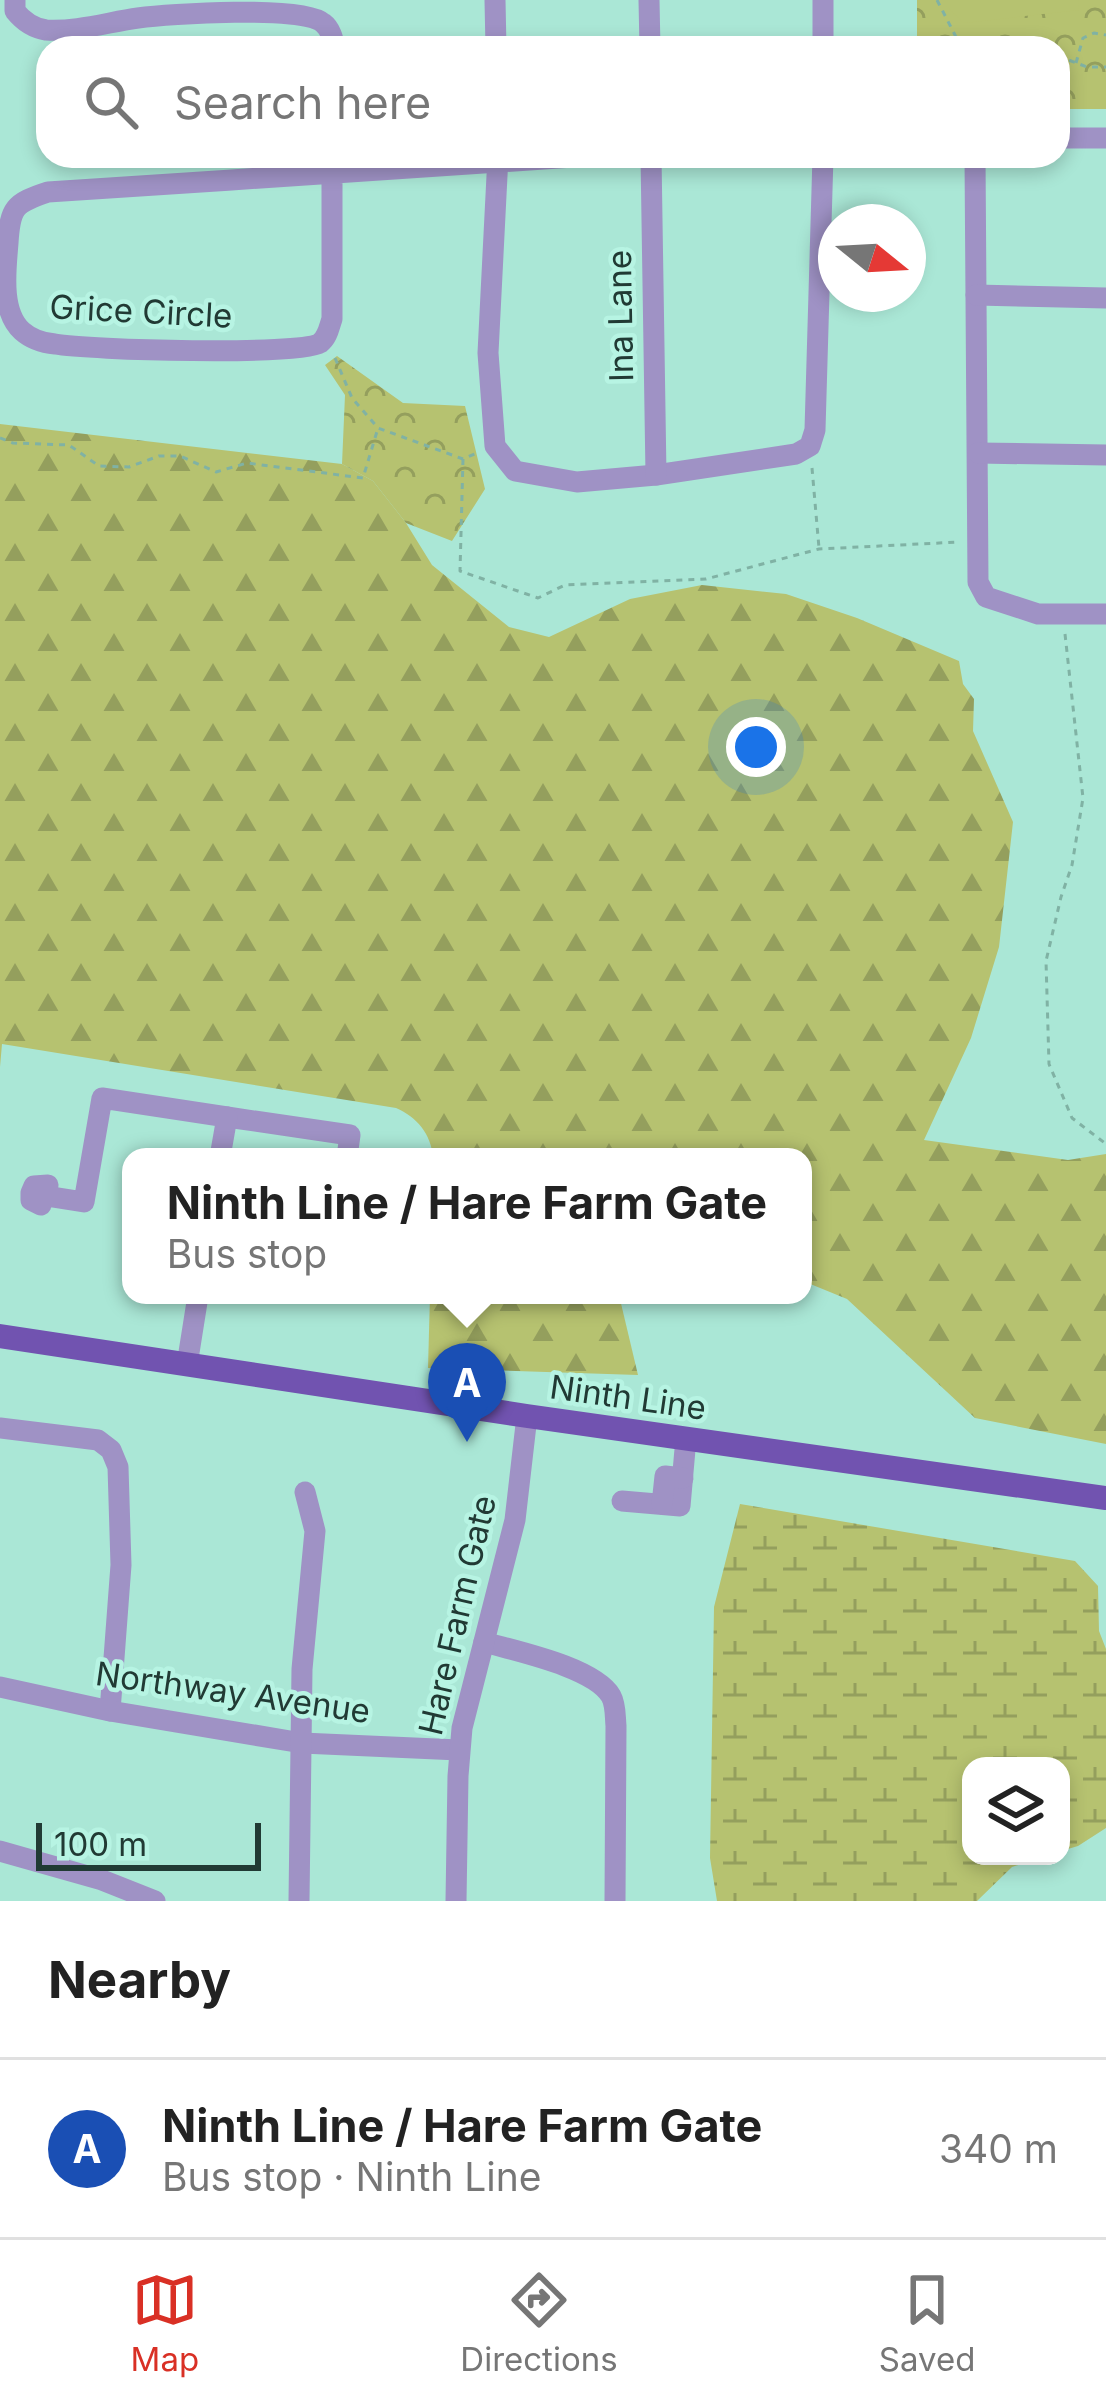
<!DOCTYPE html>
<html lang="en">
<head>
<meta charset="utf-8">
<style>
	:root { --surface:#fff; --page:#f2f2f2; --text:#222; --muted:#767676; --line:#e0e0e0; --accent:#d93025 }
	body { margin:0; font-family:Inter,sans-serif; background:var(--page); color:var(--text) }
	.controls { position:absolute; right:36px; bottom:36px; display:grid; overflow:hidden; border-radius:24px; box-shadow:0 6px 18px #0003 }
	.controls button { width:108px; height:108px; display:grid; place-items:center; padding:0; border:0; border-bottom:3px solid var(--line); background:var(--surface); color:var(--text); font:60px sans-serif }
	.compass { position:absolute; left:818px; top:204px; width:108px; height:108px; border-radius:50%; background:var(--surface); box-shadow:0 6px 18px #0003; rotate:108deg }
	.scale { position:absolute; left:36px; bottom:30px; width:225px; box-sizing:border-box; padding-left:12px; border:6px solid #213a34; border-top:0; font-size:33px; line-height:42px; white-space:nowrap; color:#213a34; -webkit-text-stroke:9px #b7f4e3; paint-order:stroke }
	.you { position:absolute; left:756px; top:747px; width:42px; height:42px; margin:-30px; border:9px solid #fff; border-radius:50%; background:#1a73e8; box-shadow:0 0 0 18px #1a73e833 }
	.badge { display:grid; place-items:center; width:78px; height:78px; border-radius:50%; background:var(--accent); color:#fff; font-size:39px; font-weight:700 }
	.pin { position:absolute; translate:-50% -99px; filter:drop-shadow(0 3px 6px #0008) }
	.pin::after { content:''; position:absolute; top:63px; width:42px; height:36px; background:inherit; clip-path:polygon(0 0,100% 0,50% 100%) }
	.popup { position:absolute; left:122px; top:1148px; width:690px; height:156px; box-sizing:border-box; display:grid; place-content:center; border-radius:24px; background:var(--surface); filter:drop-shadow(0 3px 9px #0005); font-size:39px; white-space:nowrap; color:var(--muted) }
	.popup b { font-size:45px; color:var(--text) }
	.popup::after { content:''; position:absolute; left:50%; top:100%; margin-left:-24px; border:24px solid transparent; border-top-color:var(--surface) }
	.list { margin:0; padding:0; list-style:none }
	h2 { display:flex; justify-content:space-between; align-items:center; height:156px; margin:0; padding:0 48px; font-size:51px }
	h2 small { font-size:39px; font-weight:400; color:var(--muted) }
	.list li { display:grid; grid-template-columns:78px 1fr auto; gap:36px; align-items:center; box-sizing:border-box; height:180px; padding:0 48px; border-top:3px solid var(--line) }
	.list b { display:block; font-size:45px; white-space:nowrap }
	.list p { margin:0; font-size:39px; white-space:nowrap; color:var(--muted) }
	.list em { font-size:39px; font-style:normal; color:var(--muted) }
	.icon { flex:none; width:66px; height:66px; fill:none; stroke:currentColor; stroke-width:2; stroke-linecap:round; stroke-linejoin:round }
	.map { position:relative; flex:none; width:1106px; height:1901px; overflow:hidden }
	.search { position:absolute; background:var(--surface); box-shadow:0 6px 18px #0003; left:36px; right:36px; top:36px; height:132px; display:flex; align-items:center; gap:30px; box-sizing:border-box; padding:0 42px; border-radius:36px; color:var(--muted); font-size:45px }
	.sheet { height:336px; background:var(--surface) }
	nav { display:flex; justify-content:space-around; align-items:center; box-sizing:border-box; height:168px; border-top:3px solid var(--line); background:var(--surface); font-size:33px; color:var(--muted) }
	nav a { display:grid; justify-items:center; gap:6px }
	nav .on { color:var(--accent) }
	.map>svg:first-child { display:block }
	.forest { fill:url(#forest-firs) }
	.wetland { fill:url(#wetland-marsh) }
	.park { fill:url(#park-crowns) }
	.pitch { fill:#b6c270 }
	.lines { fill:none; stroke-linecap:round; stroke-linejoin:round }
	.path { stroke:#80b2a4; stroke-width:3; stroke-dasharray:6 6; stroke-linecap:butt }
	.minor { stroke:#9f92c5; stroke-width:21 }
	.major { stroke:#7153b0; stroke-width:24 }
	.labels { text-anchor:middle; stroke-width:9; stroke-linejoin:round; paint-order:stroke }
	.street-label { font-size:33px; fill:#213a34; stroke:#b7f4e3 }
</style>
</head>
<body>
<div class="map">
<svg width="1106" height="1901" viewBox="0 0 1106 1901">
	<defs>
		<pattern id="forest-firs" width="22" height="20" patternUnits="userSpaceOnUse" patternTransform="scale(3)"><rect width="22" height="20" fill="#b6c270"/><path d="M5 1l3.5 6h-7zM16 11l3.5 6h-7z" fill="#949f5d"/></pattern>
		<pattern id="wetland-marsh" width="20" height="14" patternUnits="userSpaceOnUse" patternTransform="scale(3)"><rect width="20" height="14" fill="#b6c270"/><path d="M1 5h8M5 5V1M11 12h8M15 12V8" fill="none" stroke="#949f5d"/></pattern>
		<pattern id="park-crowns" width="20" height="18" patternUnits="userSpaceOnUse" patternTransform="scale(3)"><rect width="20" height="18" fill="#b6c270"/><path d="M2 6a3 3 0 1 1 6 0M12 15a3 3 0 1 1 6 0" fill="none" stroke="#949f5d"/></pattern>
	</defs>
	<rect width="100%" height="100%" fill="#aae7d6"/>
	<g class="forest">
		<path d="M0,424l342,40 31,17 33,42 26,42 77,62 40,10 81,-38 72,-14 84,9 71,24 102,43 4,23 11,15 -1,32 40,91 -14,125 -28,91 -47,102 144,20 38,-6v290l-131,-26 -128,-119 -44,-18v-124h-370c-2,-23 -16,-40 -37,-49l-394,-64 -2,23z"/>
		<path d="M430,1295h189l19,80 -210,-7z"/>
	</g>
	<path class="wetland" d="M740,1504l335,57 23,25 1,45 7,18v179l-28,18 -17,5v-85h-90v90h74l-33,11 -35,34h-260l-7,-43 4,-251z"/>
	<g class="park">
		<path d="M917,0h189v109h-48v-61h-141z"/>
		<path d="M337,356l66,47 62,3 20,83 -33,52 -46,-18 -33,-42 -31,-17 3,-69 -20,-30z"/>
	</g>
	<path class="pitch" d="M946,0h132l1,10 -115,13 -18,-17z"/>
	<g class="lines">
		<g class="path">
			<path d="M937,0l19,37 36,11"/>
			<path d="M1012,48h24"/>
			<path d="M1058,56l29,11h19"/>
			<path d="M1076,63l7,-25 11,-5 12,2"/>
			<path d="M335,358l17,40 26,30 85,31 14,-6"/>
			<path d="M0,438l13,5 56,2 30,21 30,1 30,-11h21l36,16 31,-9 116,15 15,-50"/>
			<path d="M463,459l-3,112 78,27 27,-13 141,-6 113,-30 140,-7"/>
			<path d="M812,468l7,80"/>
			<path d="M1065,634l18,164 -11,67 -11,32 -15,64 3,103 23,54 34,26"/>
		</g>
		<g class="minor">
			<path d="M15,0v11c8,10 18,17 31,19 30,2 63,-8 92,-12 31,-4 165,-13 185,5 8,6 10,16 12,25"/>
			<path d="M495,0l1,48"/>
			<path d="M649,0l1,48"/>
			<path d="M823,0v48"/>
			<path d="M1058,138h48"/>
			<path d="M332,156v163c-3,8 -4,18 -12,24 -20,13 -232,7 -265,1 -12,-1 -24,-5 -33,-13 -22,-20 -16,-62 -14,-88 2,-35 6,-40 40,-51 180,-12 360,-23 540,-36"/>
			<path d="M498,156l-10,197 7,93 20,25 62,11 79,-7 140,-21 14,-8 5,-16 8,-274"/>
			<path d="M651,156l5,319"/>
			<path d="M975,156l3,426 8,15 52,17h68"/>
			<path d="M976,295l130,3"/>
			<path d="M978,453l128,2"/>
			<path d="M227,1117l123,18 -3,22"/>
			<path d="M41,1205l-10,-5v-7l3,-7 14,-1 -2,11 38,6 18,-104 125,19 -7,40"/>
			<path d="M187,1365l10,-63"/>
			<path d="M0,1428l98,12 13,10 7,17 3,98 -11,146"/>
			<path d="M622,1501l58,5 6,-68"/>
			<path d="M662,1504l3,-28 18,2"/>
			<path d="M484,1642c31,9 110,25 127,54 5,9 4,20 5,30l-1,175"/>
			<path d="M0,1687l110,24 192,32 157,7"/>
			<path d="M0,1851l102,29 53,21"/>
			<path d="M299,1901l3,-232 13,-138 -10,-39"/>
			<path d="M456,1901l2,-125 4,-48 53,-208 12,-104"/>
		</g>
		<path class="major" d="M0,1336l527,80 579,82"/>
	</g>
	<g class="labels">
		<g class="street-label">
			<text transform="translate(141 311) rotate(3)" y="12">Grice Circle</text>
			<text transform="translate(620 316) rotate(-91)" y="12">Ina Lane</text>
			<text transform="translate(628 1397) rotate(8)" y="12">Ninth Line</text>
			<text transform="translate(457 1615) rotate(-77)" y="12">Hare Farm Gate</text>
			<text transform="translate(233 1692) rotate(8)" y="12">Northway Avenue</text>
		</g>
	</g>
</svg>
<div class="controls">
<button><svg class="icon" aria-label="layers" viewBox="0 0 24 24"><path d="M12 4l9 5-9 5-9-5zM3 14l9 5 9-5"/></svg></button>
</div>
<svg class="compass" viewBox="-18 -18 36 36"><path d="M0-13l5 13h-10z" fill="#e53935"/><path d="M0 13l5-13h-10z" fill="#767676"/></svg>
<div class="scale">100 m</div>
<div class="you"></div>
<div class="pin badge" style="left:467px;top:1442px;background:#1a4fb4">A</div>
<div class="popup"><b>Ninth Line / Hare Farm Gate</b>Bus stop</div>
<div class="search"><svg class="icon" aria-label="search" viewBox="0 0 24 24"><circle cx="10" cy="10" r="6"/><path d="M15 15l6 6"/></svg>Search here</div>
</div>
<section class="sheet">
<h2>Nearby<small></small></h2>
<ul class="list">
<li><span class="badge" style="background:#1a4fb4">A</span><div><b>Ninth Line / Hare Farm Gate</b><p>Bus stop · Ninth Line</p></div><em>340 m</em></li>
</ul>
</section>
<nav>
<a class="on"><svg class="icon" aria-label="map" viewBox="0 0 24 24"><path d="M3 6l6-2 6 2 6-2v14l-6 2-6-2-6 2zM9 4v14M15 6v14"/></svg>Map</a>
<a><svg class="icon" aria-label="directions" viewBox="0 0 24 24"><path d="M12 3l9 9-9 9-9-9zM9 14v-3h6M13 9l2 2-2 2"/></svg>Directions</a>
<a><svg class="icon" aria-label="saved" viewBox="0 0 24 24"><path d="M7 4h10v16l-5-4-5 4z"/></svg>Saved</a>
</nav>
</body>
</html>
